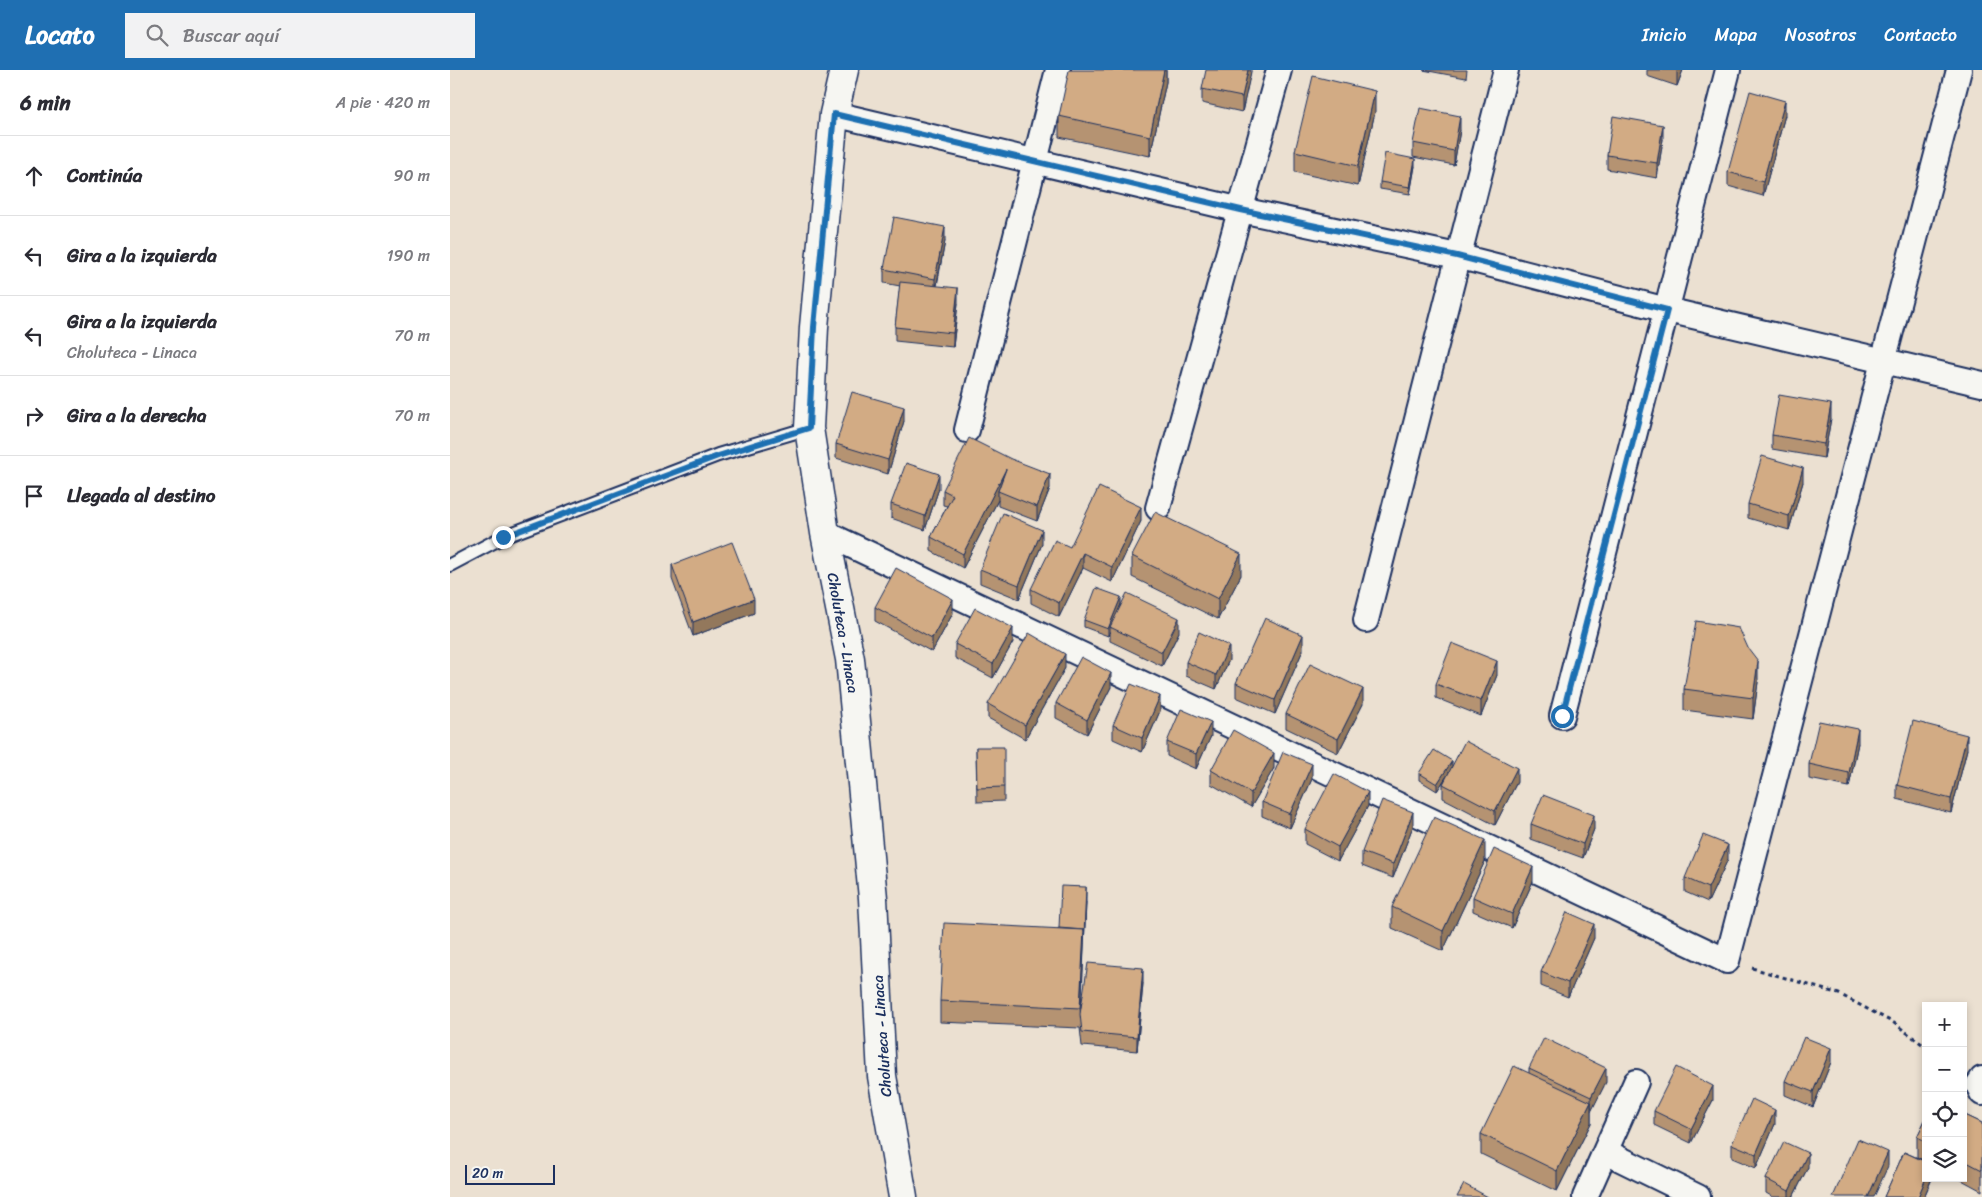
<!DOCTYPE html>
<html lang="es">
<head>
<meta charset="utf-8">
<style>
	:root { --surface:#fff; --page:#f2f2f3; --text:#2b2b33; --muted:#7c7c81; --line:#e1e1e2; --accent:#1f6fb2 }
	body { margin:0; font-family:Sriracha,sans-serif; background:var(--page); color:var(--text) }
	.controls { position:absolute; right:15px; bottom:15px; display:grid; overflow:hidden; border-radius:0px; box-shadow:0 2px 8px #0003 }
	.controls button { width:45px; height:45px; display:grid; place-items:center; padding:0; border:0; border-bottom:1px solid var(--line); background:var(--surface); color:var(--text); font:25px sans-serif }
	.scale { position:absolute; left:15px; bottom:12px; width:90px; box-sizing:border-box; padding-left:5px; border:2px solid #1b2f5e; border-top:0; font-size:14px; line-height:18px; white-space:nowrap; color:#1b2f5e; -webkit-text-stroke:4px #f6f6f2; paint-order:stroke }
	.stop { position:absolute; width:15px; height:15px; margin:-11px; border:4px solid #1f6fb2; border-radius:50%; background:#fff }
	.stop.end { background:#1f6fb2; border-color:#fff; box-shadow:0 1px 5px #0008 }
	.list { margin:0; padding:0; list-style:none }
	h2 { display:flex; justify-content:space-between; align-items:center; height:65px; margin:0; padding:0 20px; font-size:21px }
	h2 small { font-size:16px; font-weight:400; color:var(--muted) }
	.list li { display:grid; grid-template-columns:32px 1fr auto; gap:15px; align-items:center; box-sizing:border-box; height:80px; padding:0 20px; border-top:1px solid var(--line) }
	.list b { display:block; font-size:19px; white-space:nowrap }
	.list p { margin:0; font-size:16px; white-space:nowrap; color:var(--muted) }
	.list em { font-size:16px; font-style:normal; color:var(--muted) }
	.icon { flex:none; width:28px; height:28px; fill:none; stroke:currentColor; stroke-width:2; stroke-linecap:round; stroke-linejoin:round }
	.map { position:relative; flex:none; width:1532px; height:1127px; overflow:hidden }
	header { display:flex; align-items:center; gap:30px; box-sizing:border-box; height:70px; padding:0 25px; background:var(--accent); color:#fff }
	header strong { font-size:24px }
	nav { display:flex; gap:28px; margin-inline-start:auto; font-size:18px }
	.search { width:350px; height:45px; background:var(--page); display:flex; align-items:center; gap:12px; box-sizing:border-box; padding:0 18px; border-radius:0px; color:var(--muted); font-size:19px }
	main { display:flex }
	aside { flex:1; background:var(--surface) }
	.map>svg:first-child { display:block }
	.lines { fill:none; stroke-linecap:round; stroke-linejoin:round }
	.service-casing { stroke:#1b2f5e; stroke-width:16 }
	.minor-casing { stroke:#1b2f5e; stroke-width:28 }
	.tertiary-casing { stroke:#1b2f5e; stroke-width:31 }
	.path { stroke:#1b2f5e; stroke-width:3; stroke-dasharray:4 4; stroke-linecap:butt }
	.service { stroke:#f6f6f2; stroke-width:12 }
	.minor { stroke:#f6f6f2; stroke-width:24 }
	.tertiary { stroke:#f6f6f2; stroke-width:28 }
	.wall { fill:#b59372; stroke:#1b2f5e }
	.shaded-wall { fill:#93785c; stroke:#1b2f5e }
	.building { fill:#d2ab84; stroke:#1b2f5e }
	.route { stroke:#1f6fb2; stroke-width:6 }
	.labels { text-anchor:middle; stroke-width:4; stroke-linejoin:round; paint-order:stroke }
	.street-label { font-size:15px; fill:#1b2f5e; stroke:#f6f6f2 }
</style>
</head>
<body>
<header>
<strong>Locato</strong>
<div class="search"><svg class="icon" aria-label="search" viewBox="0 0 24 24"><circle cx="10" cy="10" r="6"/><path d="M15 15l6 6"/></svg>Buscar aquí</div>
<nav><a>Inicio</a><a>Mapa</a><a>Nosotros</a><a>Contacto</a></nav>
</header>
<main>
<aside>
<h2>6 min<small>A pie · 420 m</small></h2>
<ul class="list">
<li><svg class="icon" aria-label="ahead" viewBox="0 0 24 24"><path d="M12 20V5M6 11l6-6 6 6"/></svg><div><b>Continúa</b></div><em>90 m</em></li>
<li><svg class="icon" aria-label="left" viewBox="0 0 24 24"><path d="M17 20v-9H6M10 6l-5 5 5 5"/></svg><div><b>Gira a la izquierda</b></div><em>190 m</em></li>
<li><svg class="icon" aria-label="left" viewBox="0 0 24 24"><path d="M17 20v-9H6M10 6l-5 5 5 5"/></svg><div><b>Gira a la izquierda</b><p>Choluteca - Linaca</p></div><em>70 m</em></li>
<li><svg class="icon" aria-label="right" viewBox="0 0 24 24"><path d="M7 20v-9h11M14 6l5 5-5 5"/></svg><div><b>Gira a la derecha</b></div><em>70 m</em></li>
<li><svg class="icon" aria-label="arrive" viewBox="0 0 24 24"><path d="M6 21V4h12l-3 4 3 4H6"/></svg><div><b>Llegada al destino</b></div></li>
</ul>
</aside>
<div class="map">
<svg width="1532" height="1127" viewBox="0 0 1532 1127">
	<rect width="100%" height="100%" fill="#ebe0d1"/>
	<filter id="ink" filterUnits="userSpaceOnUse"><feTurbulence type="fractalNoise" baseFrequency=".02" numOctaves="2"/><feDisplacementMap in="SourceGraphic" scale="10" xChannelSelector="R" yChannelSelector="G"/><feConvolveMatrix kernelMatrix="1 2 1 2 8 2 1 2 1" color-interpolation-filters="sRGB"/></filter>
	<g filter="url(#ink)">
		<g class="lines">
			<g class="service-casing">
				<path id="service" d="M0,495l53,-28 215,-82 91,-27"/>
			</g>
			<g class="minor-casing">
				<g id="minor">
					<path d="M384,44l407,96 216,46 210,54 315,74"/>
					<path d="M517,360l91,-360"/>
					<path d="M708,438l121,-438"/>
					<path d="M375,463l902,428 232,-891"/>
					<path d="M916,550l140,-550"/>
					<path d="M1112,646l166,-646"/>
					<path d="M1532,1009l-4,6 4,8"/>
					<path d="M1156,1082l92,45"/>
					<path d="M1135,1127l51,-115"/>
				</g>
			</g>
			<g class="tertiary-casing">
				<path id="tertiary" d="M394,0l-10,44 -20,213 -5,101 16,105 25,126 23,239 9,178 21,121"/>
			</g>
			<path class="path" d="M1302,898l87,26 55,29 32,24"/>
			<use href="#service" class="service"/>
			<use href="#minor" class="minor"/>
			<use href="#tertiary" class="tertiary"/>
		</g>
		<g class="wall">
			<path d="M716,0v12l-16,74 -91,-19v-21z"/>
			<path d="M801,0l-9,42 -40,-9v-14z"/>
			<path d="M973,0h44l-1,8z"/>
			<path d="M1197,0h36l-6,16 -30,-10z"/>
			<path d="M925,42l-17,74 -63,-14v-21z"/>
			<path d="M1335,45l-22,81 -35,-10v-14z"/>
			<path d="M1010,60l-6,35 -41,-8v-14z"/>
			<path d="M1213,69l-6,39 -50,-9v-14z"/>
			<path d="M965,96l-5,28 -30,-5v-7z"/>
			<path d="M495,171l-8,45 21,17 -5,44 -58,-6v-14l5,-41 -16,-3v-14z"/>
			<path d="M1381,348l-7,40 -52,-9v-14z"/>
			<path d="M454,351l-16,53 -52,-16v-14z"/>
			<path d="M1353,412l-14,48 -41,-12v-14z"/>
			<path d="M489,418l-14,42 -34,-12v-14z"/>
			<path d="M600,418l-13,33 -39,-15v-6l-35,68 -32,-17v-14l16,-31 -4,-1v-15z"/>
			<path d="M691,451l-29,61 -29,-14 -24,49 -28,-14v-14l39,-42z"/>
			<path d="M592,474l-23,55 -39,-16v-14z"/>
			<path d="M682,486l109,19 -23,44 -86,-42z"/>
			<path d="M222,495l82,48 -61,23 -21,-57z"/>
			<path d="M671,534l-4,9 62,19 -17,34 -52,-25v-10l-2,5 -24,-9v-7z"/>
			<path d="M425,537l78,6 -21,39 -57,-31z"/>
			<path d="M563,572l-20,36 -38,-20v-14z"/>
			<path d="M853,580l-28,64 -39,-17v-14z"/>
			<path d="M779,590l-13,29 -30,-13v-14z"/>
			<path d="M615,598l-40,71 -37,-21v-14z"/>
			<path d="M1047,605l-16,41 -45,-18v-14z"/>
			<path d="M1308,612l-5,37 -69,-9v-21z"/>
			<path d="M661,617l-24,47 -31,-16v-15z"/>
			<path d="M913,634l-25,49 -52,-25v-14z"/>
			<path d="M710,641l-18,41 -29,-13v-14z"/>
			<path d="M761,666l-15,33 -29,-13v-14z"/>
			<path d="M1408,673l-9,44 -40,-8v-15z"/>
			<path d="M526,677l28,40v14l-27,1z"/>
			<path d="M1517,679l-16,64 -54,-14v-14z"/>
			<path d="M1002,696l65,16 -22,43 -52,-27v-14l3,-7 -9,14 -18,-11v-7z"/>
			<path d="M824,698l-23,39 -40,-23v-14z"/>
			<path d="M862,709l-22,49 -28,-12v-14z"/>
			<path d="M918,736l-30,55 -33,-17v-15z"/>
			<path d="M1081,754l63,5 -11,29 -52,-19z"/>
			<path d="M963,756l-20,52 -31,-12v-14z"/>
			<path d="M1278,789l-20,43 -23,-10v-14z"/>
			<path d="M1035,791l-42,90 -51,-23v-21z"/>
			<path d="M1083,811l-21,47 -39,-17v-14z"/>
			<path d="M636,832l-5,106 62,-25 -6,68 -55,-5 -2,-18 -140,-6v-21l119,-73z"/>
			<path d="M1144,868l-26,59 -27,-11v-14z"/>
			<path d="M1381,992l-18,45 -28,-12v-14z"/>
			<path d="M1079,998l77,14 -15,29v12l-34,68 -76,-37v-20l48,-61z"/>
			<path d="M1263,1030l-22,43 -37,-18v-14z"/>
			<path d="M1513,1044l19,9v68l-24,-13h5z"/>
			<path d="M1476,1048v60l6,1 -8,18h-40l20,-45 21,9 -8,-4v-20z"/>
			<path d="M1325,1054l-19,44 -24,-10v-14z"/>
			<path d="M1358,1097l-15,30h-20l-7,-4v-14z"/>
		</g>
		<g class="shaded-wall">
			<path d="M714,0h2v12l-16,74v-20z"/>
			<path d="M798,0h3v2l-9,40v-15z"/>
			<path d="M1228,0h5l-6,16v-14z"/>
			<path d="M925,21v21l-17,74v-20z"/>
			<path d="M1335,31v14l-22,81v-14z"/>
			<path d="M1010,46v14l-6,35v-14z"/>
			<path d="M1213,55v14l-6,39v-15z"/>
			<path d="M965,89v7l-5,28v-7z"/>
			<path d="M495,157v14l-10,52v-14z"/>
			<path d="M508,218v15l-5,44v-14z"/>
			<path d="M1381,334v14l-7,40v-14z"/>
			<path d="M454,337v14l-16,53v-14z"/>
			<path d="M1353,398v14l-14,48v-14z"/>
			<path d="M556,399l-8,22v9l-35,68v-14z"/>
			<path d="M489,404v14l-14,42v-14z"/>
			<path d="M600,404v14l-13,33v-14z"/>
			<path d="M691,437v14l-29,61v-15z"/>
			<path d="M592,460v14l-23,55v-14z"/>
			<path d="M633,483v15l-24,49v-14z"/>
			<path d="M791,484v21l-23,44v-20z"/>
			<path d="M671,527v7l-9,24 -2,-1v4l-2,5v-7z"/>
			<path d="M304,529v14l-61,23v-14z"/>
			<path d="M503,529v14l-21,39v-14z"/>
			<path d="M729,548v14l-17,34v-14z"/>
			<path d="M563,558v14l-20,36v-14z"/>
			<path d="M853,565v15l-28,64v-14z"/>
			<path d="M779,576v14l-13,29v-14z"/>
			<path d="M615,584v14l-40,71v-14z"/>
			<path d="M1047,591v14l-16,41v-15z"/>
			<path d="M1308,591v21l-5,37v-21z"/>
			<path d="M661,603v14l-24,47v-14z"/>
			<path d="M913,619v15l-25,49v-14z"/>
			<path d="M710,626v15l-18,41v-14z"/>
			<path d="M761,652v14l-15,33v-15z"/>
			<path d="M1408,659v14l-9,44v-14z"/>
			<path d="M1517,665v14l-16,64v-14z"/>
			<path d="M824,683v15l-23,39v-14z"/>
			<path d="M1002,691v7l-15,23v-7z"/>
			<path d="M862,694v15l-22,49v-14z"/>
			<path d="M1067,698v14l-22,43v-14z"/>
			<path d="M918,722v14l-30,55v-14z"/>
			<path d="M963,742v14l-20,52v-14z"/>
			<path d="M1144,745v14l-11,29v-14z"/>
			<path d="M1035,770v21l-42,90v-20z"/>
			<path d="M1278,775v14l-20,43v-14z"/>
			<path d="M1083,797v14l-21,47v-14z"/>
			<path d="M636,817v15l-5,117 -1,-11z"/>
			<path d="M1144,854v14l-26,59v-14z"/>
			<path d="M693,898v15l-6,68v-14z"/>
			<path d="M1381,978v14l-18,45v-15z"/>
			<path d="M1156,998v14l-15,30v-15z"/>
			<path d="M1263,1016v14l-22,43v-14z"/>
			<path d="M1141,1032v21l-34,68v-20z"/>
			<path d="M1325,1040v14l-19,44v-14z"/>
			<path d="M1438,1082v14l-14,31h-6z"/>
			<path d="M1358,1083v14l-15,30h-4v-6z"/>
			<path d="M1476,1108h6l-8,19h-6z"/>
		</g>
		<g class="building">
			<path d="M619,0h95l-14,66 -91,-20z"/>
			<path d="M756,0h42l-6,27 -40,-8z"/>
			<path d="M863,6l62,15 -17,75 -63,-15z"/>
			<path d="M1300,21l35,10 -22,81 -35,-10z"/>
			<path d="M970,38l40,8 -6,35 -41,-8z"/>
			<path d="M1163,46l50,9 -6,38 -50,-8z"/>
			<path d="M935,83l30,6 -5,28 -30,-5z"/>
			<path d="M444,147l51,10 -10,52 -51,-10z"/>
			<path d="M450,212l58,6 -5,45 -58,-6z"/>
			<path d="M402,322l52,15 -16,53 -52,-16z"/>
			<path d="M1329,325l52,9 -7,40 -52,-9z"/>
			<path d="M519,368l42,21 39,15 -13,33 -39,-16 8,-22 -43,85 -32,-17 22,-42 -10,-5z"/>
			<path d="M1312,386l41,12 -14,48 -41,-12z"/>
			<path d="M456,393l33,11 -14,42 -34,-12z"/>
			<path d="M649,417l42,20 -29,60 -29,-14 -24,50 -28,-14 24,-49 15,7z"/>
			<path d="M705,442l86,42 -23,45 -86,-43z"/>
			<path d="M553,443l39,17 -23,55 -39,-16z"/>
			<path d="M282,472l22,57 -61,23 -21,-57z"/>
			<path d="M446,498l57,31 -21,39 -57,-31z"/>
			<path d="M646,518l25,9 -13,32 -24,-9z"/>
			<path d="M677,523l52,25 -17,34 -52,-25z"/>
			<path d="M525,538l38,20 -20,36 -38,-20z"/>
			<path d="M815,548l38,17 -28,65 -39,-17z"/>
			<path d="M1246,551l43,7 9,20 10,13 -5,37 -69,-9z"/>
			<path d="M749,562l30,14 -13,29 -30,-13z"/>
			<path d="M579,563l36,21 -40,71 -37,-21z"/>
			<path d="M1002,573l45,18 -16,40 -45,-17z"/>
			<path d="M631,587l30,16 -24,47 -31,-17z"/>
			<path d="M860,594l53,25 -25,50 -52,-25z"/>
			<path d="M681,614l29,12 -18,42 -29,-13z"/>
			<path d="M731,639l30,13 -15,32 -29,-12z"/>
			<path d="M1369,651l39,8 -9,44 -40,-9z"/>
			<path d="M1463,651l54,14 -16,64 -54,-14z"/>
			<path d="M783,660l41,23 -23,40 -40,-23z"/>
			<path d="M1015,671l52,27 -22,43 -52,-27z"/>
			<path d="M526,677h28v40l-27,1z"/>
			<path d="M984,680l18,11 -15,23 -18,-11z"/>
			<path d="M833,682l29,12 -22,50 -28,-12z"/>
			<path d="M884,704l34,18 -30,55 -33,-18z"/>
			<path d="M1093,725l51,20 -11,29 -52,-20z"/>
			<path d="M932,730l31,12 -20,52 -31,-12z"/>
			<path d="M984,747l51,23 -42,91 -51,-24z"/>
			<path d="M1253,765l25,10 -20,43 -23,-10z"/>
			<path d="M1044,779l39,18 -21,47 -39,-17z"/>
			<path d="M611,816l25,1 -2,49v-6l-25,-2z"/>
			<path d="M1117,842l27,12 -26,59 -27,-11z"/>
			<path d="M494,853l140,7 -4,78 -140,-7z"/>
			<path d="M638,893l55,5 -6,69 -55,-5 -2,-18z"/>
			<path d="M1354,967l27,11 -18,44 -28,-11z"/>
			<path d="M1094,968l62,30 -15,29 -62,-29z"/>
			<path d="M1064,996l77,36 -34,69 -76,-37z"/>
			<path d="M1226,997l37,19 -22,43 -37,-18z"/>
			<path d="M1302,1029l23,11 -19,44 -24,-10z"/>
			<path d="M1513,1044l19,9v47l-19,-10z"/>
			<path d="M1476,1048v23l-9,-4z"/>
			<path d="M1408,1069l30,13 -20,45h-35z"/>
			<path d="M1334,1072l24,11 -19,38 -23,-12z"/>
			<path d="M1454,1082l22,10v16l-8,19h-34z"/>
			<path d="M1014,1114l24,13h-31z"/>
		</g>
	</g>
	<g class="lines" filter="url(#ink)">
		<path class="route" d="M53,467l215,-81 91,-28 5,-101 20,-213 407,96 216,46 210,54 -105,406"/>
	</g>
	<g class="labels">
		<g class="street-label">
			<text transform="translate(393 563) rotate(80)" y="5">Choluteca - Linaca</text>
			<text transform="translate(432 966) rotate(-94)" y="5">Choluteca - Linaca</text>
		</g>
	</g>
</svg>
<div class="controls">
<button>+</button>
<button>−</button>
<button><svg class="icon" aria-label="locate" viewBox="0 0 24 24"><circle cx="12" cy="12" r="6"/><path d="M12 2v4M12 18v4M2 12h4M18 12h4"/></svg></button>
<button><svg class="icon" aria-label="layers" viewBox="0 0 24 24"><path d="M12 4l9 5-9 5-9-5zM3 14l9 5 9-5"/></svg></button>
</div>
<div class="scale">20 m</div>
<div class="stop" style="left:1112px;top:646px"></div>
<div class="stop end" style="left:53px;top:467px"></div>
</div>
</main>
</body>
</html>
